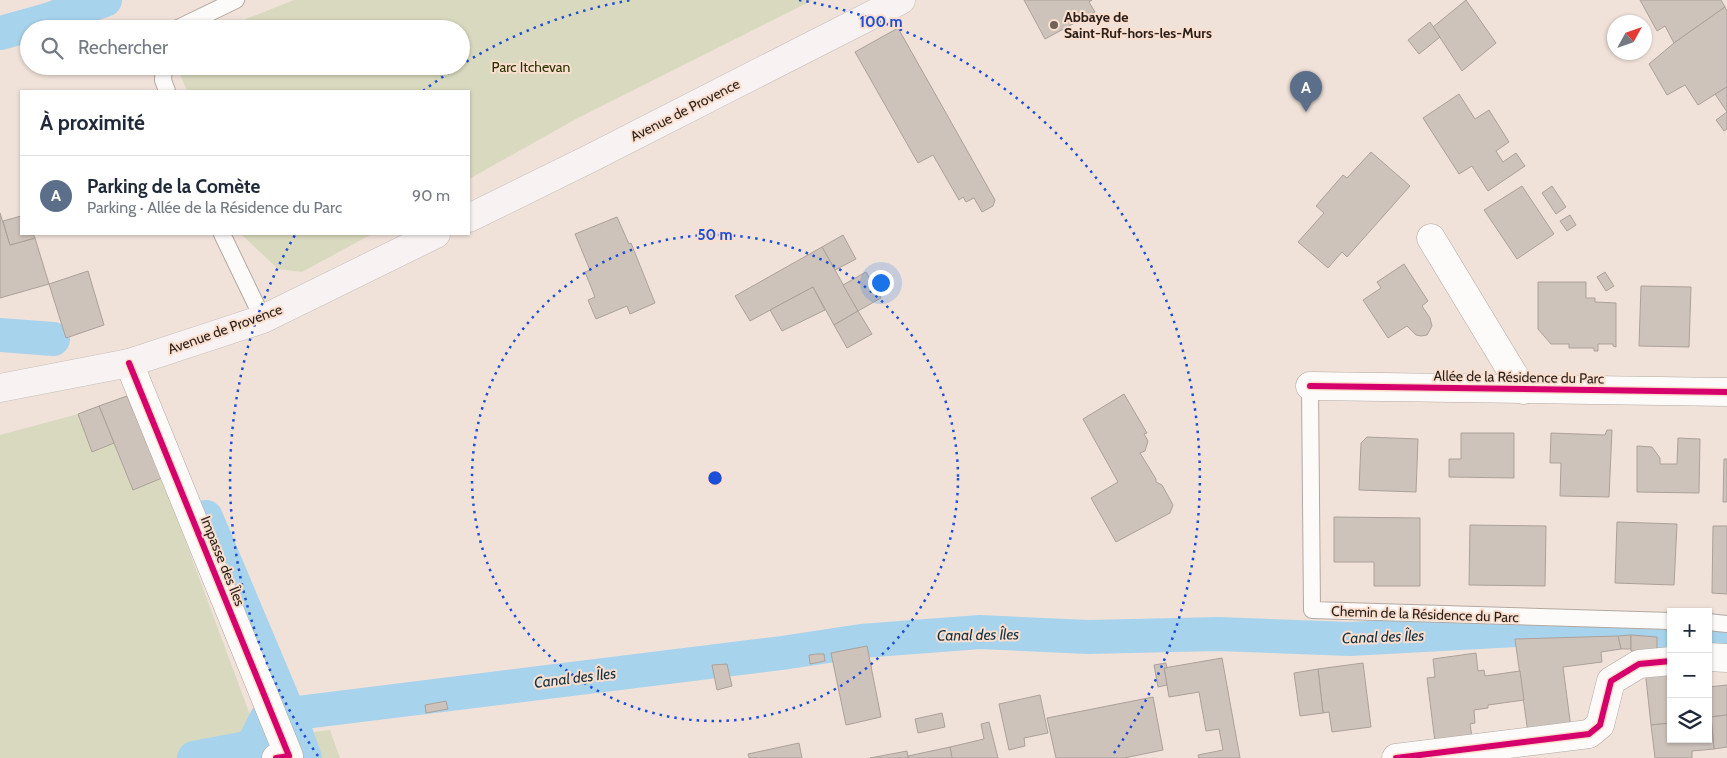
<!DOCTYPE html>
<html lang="fr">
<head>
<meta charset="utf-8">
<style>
	:root { --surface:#fff; --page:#f6f6f7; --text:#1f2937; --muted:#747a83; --line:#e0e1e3; --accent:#6f635c }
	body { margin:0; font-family:Cabin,sans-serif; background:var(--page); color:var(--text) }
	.controls { position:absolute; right:15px; bottom:15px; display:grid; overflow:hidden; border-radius:0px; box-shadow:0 1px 4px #0004 }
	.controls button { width:45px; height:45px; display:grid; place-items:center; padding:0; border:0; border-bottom:1px solid var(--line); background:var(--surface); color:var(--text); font:25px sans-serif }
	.compass { position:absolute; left:1607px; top:15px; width:45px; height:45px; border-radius:50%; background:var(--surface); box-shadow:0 1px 4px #0004; rotate:50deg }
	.you { position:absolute; left:880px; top:282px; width:18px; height:18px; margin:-12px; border:4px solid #fff; border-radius:50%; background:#1a73e8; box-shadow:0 0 0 8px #1a73e833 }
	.badge { display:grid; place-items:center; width:32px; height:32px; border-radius:50%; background:var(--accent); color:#fff; font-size:16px; font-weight:700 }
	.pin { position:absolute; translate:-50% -41px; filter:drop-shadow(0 1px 2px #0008) }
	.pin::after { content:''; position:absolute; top:26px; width:18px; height:15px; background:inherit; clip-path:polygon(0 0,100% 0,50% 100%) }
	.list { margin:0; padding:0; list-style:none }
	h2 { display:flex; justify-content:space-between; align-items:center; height:65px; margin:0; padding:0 20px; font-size:21px }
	h2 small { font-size:16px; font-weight:400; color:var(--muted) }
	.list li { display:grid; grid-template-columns:32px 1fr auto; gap:15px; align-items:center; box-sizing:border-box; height:80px; padding:0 20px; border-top:1px solid var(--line) }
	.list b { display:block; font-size:19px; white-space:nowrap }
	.list p { margin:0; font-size:16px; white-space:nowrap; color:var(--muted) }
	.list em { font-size:16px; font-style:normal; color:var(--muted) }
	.icon { flex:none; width:28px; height:28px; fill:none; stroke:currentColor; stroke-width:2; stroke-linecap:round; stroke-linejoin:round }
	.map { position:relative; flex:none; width:1727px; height:758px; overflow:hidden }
	.search { position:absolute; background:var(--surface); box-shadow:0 1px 4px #0004; left:20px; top:20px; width:450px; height:55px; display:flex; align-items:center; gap:12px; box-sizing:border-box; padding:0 18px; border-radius:28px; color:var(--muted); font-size:19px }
	.panel { position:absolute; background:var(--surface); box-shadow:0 1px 4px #0004; left:20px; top:90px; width:450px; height:145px; border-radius:0px }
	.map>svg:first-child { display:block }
	.green { fill:#d8d9be }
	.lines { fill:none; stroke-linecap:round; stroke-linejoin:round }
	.canal { stroke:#a8d3ec; stroke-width:34 }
	.building { fill:#cec3bb; stroke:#aca19a }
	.service-casing { stroke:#b3a8a1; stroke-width:18 }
	.minor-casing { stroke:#b3a8a1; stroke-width:29 }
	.primary-casing { stroke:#c6bfbb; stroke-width:29 }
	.service { stroke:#fdfbf9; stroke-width:16 }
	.minor { stroke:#fdfbf9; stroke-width:28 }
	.primary { stroke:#f8f2f2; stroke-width:28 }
	.cycleway-casing { stroke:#fadfcf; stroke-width:9 }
	.cycleway { stroke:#d6006c; stroke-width:6 }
	.ring { fill:none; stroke:#1d4ed8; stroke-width:2.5; stroke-dasharray:2.5 5 }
	.poi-dot { fill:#6f635c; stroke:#fadfcf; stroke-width:2 }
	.labels { text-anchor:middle; stroke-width:4; stroke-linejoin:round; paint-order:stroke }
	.poi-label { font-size:14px; font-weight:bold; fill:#291f19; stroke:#fadfcf; text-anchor:start }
	.park-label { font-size:14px; fill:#273200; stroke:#fadfcf }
	.street-label { font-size:14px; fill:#291f19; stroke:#fadfcf }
	.water-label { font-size:15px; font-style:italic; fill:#123142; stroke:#fadfcf }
	.centre { fill:#1d4ed8; stroke:#fadfcf; stroke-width:2.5 }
	.ring-label { font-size:15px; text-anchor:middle; font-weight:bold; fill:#1d4ed8; stroke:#fadfcf; stroke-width:4; stroke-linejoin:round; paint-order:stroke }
</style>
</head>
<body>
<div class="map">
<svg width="1727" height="758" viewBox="0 0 1727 758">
	<rect width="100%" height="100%" fill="#f0e2d9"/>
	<g class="green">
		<path d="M294,0h519l-237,119 -107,60v-88h-282l-8,-19 4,-6h278v-37h-240z"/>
		<path d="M241,234h131l-70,38 -24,-3z"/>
		<path d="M128,395l34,83 97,261 71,-9 10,28h-340v-323l78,-21z"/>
	</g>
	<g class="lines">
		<g class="canal">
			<path d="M0,33l44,-12 61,-21"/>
			<path d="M0,335l53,4"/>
			<path d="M206,517l83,197 16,44"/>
			<path d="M1708,641l19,2"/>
			<path d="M289,714l493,-61 79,-12 119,-9 109,5 129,-3 132,5 187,-10h106l28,7"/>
			<path d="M194,758l58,-11 14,-28"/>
		</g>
	</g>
	<g class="building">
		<path d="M1024,0h68l-3,2 6,10 -50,27z"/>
		<path d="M1466,0l30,43 -34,28 -29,-44z"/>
		<path d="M1640,0h81l4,7 -51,36 -9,-17 -8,5z"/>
		<path d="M1725,7l2,4v76l-29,18 -13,-20 -18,10 -18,-31 25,-21z"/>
		<path d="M1430,22l10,15 -21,17 -11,-14z"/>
		<path d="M898,28l97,172 -2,6 -11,6 -8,-14 -8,4 -3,-5 -4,3 -26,-45 -15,8 -63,-111z"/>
		<path d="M1727,87v25l-12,-18z"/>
		<path d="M1459,94l16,25 14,-9 20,32 -13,9 7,11 13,-9 9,13 -37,25 -16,-25 -13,8 -36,-56z"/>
		<path d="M1727,112v17l-3,2 -8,-11z"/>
		<path d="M1371,152l39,34 -63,71 -5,-5 -14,16 -30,-26 26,-29 -8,-7 27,-31 4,3z"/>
		<path d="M1522,186l32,48 -37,25 -33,-49z"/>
		<path d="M1552,186l14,21 -10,7 -14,-21z"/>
		<path d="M0,213l10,32 25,-7 14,46 -49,14z"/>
		<path d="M1570,215l6,10 -9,6 -7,-10z"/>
		<path d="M21,216v18h12l2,4 -25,7 -7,-24z"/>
		<path d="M617,217l12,27 2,-1 24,60 -25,11 -3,-8 -31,13 -8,-19 7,-3 -10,-25 5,-2 -15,-36z"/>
		<path d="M843,235l13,24 -21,11 -13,-23z"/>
		<path d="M822,247l36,64 -24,14 -21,-38 -63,34 -15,-25z"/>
		<path d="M1404,264l24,37 -6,5 8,12 2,8 -5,9 -6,1 -5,-1 -9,-9 -19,12 -25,-38 18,-12 -4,-6z"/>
		<path d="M88,271l16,54 -38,13 -17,-54z"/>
		<path d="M866,272l15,26 -23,13 -15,-26z"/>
		<path d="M1605,272l9,14 -8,5 -9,-14z"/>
		<path d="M1538,282h48v16h9v4l21,1v44l-3,-1v-2h-15v7h-4v-3h-25v-4h-18l-13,-15z"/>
		<path d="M1641,286l50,1 -2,60 -50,-1z"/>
		<path d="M813,287l12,23 -43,21 -12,-21z"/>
		<path d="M858,311l14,23 -25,14 -13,-23z"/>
		<path d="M1124,394l23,39 -3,1 4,7 -3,10 -5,2 16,26v3l6,3 11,20 -3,8 -54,29 -25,-44 27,-16 -35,-63z"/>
		<path d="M127,396l35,82 -29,12 -34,-84z"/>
		<path d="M99,406l15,37 -22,9 -14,-38z"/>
		<path d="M1607,430h5l-3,67 -49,-1 1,-33h-11l1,-30 54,2z"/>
		<path d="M1461,433h53v45l-65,-1v-18h12z"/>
		<path d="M1367,437l51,2 -2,53 -57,-2 2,-47z"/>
		<path d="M1678,438l22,1 -1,54 -62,-1v-46l15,1 8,11v6h17z"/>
		<path d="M1724,459h3v43h-4z"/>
		<path d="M1334,517l86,1v68h-46v-24h-40z"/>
		<path d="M1617,522l60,2 -3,61 -59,-2z"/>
		<path d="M1470,525l76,1 -1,60 -76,-1z"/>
		<path d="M1713,526h14v68l-15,-1z"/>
		<path d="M1631,635v14h-10l-3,-13z"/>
		<path d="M1631,635l26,2v15l-26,-1z"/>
		<path d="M1618,636l3,13 -20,3 1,10 -39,5 8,61 -43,5 -13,-94z"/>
		<path d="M867,646l14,71 -35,8 -15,-72z"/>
		<path d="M1476,653l2,18 6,-1 1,6 35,-5 4,29 -36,5v3l-14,2 1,13 -5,1 2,13 -37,5 -8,-64 8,-1 -2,-18z"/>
		<path d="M817,654h7l1,7 -15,3 -1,-9z"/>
		<path d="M1222,658l18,100h-41l-1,-3 25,-5 -4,-21 -13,2 -7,-39 -30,5 -5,-29z"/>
		<path d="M1166,663l1,5h-3l3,17 -9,2 -4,-22z"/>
		<path d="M1363,663l8,64 -39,5 -3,-20 -6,1 -5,-44z"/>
		<path d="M727,664l5,22 -15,4 -5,-25z"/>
		<path d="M1671,667v56l-20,2 -6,-55z"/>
		<path d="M1318,669l5,44 -23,3 -6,-43z"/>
		<path d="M1727,685v30l-19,2v-30z"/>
		<path d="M1040,695l8,38 -24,5 1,8 -16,4 -10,-46z"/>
		<path d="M1153,697l10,53 -39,8h-68l-9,-40z"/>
		<path d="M446,701l2,8 -22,4 -1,-8z"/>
		<path d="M942,713l3,14 -27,6 -3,-14z"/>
		<path d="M1727,715v32l-13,2 -3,-32z"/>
		<path d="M1708,717h3l3,32 -22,2v7h-37l-4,-33 20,-2v16h37z"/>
		<path d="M989,722l9,36h-46l-2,-11 34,-8 -3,-15z"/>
		<path d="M799,743l3,15h-53l-1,-4z"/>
		<path d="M950,747l2,11h-44v-2z"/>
		<path d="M907,751l1,7h-38z"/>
	</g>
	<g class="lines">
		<g class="service-casing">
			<g id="service">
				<path d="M176,29l60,-29"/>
				<path d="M164,66l-1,14 4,11"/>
				<path d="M222,234l41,85"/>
				<path d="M1310,386l2,224 359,11"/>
				<path d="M1708,622l19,2"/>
			</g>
		</g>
		<g class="minor-casing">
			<g id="minor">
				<path d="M1431,238l92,152"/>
				<path d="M129,363l160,393 -13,2"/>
				<path d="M1310,386l417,6"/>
				<path d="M1708,657l19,1"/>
				<path d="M1396,758l193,-24 11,-9 11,-44 28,-17 32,-3"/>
			</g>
		</g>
		<g class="primary-casing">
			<g id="primary">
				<path d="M469,218l124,-61 308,-157"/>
				<path d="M0,388l129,-25 134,-44 173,-85"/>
			</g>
		</g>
		<use href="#service" class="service"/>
		<use href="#minor" class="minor"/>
		<use href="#primary" class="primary"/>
		<g class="cycleway-casing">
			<g id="cycleway">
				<path d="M129,363l160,393 -13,2"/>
				<path d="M1310,386l417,6"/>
				<path d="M1396,758l193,-24 11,-9 11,-44 28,-17 32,-3"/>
			</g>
		</g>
		<use href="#cycleway" class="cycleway"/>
	</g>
	<g class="ring">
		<circle cx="715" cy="478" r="243"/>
		<path d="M318 756A485 485 0 0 1 295 235M423 91A485 485 0 0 1 631 0M799 0A485 485 0 0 1 1112 756"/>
	</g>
	<circle class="poi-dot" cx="1054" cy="25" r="5"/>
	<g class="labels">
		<g class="poi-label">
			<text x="1064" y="22">Abbaye de<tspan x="1064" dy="16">Saint-Ruf-hors-les-Murs</tspan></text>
		</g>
		<g class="park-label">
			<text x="531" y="72">Parc Itchevan</text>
		</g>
		<g class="street-label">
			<text transform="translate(685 110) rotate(-27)" y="5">Avenue de Provence</text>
			<text transform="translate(225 329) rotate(-20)" y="5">Avenue de Provence</text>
			<text transform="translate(1519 377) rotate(1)" y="5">Allée de la Résidence du Parc</text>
			<text transform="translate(223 561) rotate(68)" y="5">Impasse des Îles</text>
			<text transform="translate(1425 614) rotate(2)" y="5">Chemin de la Résidence du Parc</text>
		</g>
		<g class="water-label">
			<text transform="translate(978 635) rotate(-1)" y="5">Canal des Îles</text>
			<text transform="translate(1383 637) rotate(-2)" y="5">Canal des Îles</text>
			<text transform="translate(575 678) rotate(-7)" y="5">Canal des Îles</text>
		</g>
	</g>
	<circle cx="715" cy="478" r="8" class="centre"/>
	<g class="ring-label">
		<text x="881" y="27">100 m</text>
		<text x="715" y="240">50 m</text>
	</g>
</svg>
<div class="controls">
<button>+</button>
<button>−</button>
<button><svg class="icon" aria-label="layers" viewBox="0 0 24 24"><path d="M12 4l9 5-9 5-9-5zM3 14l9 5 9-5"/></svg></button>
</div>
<svg class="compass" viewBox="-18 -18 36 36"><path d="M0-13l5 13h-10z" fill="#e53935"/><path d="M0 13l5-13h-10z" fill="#747a83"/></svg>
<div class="you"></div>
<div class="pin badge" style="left:1306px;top:112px;background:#5c6f8a">A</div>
<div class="search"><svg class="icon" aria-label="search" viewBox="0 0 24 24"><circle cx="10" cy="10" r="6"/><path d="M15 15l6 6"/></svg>Rechercher</div>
<section class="panel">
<h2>À proximité<small></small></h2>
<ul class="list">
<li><span class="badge" style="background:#5c6f8a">A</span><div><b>Parking de la Comète</b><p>Parking · Allée de la Résidence du Parc</p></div><em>90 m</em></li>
</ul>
</section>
</div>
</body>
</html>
